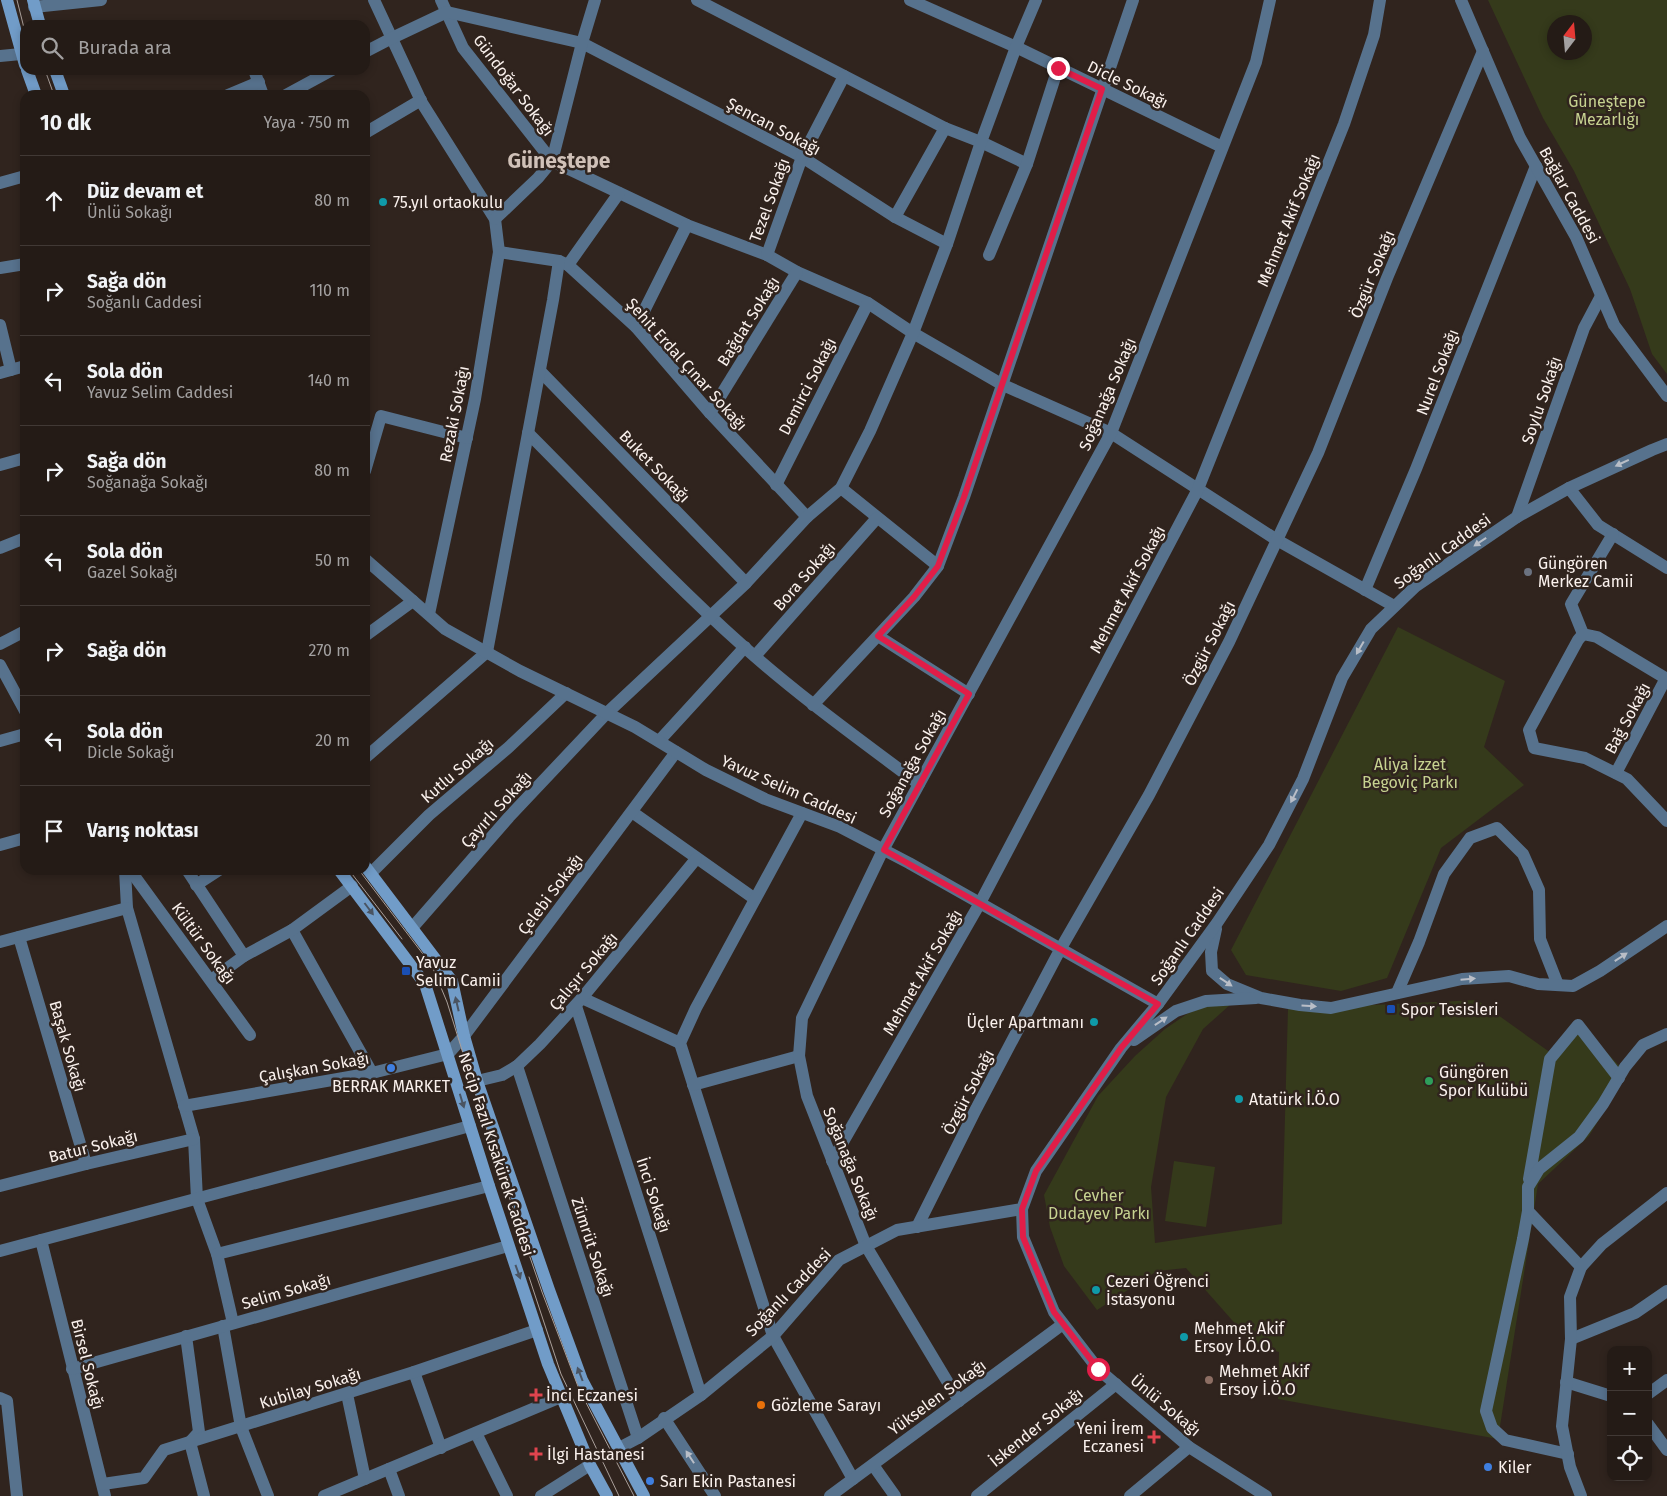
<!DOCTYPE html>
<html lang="tr">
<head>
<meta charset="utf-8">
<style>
	:root { --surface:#241b16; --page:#2c241f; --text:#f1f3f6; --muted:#a3a1a1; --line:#413935 }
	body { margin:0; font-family:"Fira Sans",sans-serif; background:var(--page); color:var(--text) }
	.controls { position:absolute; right:15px; bottom:15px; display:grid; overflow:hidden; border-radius:10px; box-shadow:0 2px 8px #0003 }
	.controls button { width:45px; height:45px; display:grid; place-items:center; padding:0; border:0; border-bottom:1px solid var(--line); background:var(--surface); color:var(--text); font:25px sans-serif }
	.compass { position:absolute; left:1547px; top:15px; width:45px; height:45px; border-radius:50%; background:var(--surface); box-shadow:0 2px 8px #0003; rotate:16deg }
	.stop { position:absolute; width:15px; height:15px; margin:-11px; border:4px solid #e11d48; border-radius:50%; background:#fff }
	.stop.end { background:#e11d48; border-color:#fff; box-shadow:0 1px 5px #0008 }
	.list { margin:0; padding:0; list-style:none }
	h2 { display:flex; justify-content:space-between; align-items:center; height:65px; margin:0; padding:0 20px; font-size:21px }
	h2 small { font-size:16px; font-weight:400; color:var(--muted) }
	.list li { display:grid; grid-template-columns:32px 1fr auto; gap:15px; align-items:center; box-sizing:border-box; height:90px; padding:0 20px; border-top:1px solid var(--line) }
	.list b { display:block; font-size:19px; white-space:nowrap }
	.list p { margin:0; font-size:16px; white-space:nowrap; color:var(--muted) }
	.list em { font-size:16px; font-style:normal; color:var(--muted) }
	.icon { flex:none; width:28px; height:28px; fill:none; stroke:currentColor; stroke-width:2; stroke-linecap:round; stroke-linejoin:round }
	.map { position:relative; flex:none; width:1667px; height:1496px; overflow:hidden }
	.search { position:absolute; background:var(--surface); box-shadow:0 2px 8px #0003; left:20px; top:20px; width:350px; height:55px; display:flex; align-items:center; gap:12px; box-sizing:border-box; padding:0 18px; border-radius:15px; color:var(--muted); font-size:19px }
	.panel { position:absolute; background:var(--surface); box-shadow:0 2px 8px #0003; left:20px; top:90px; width:350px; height:785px; border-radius:15px }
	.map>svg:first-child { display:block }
	.green { fill:#353a1b; fill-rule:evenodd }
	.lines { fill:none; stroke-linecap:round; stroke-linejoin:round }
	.minor { stroke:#57728d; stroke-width:12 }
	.tertiary { stroke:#57728d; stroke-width:12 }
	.secondary { stroke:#719cc8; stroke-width:12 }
	.tram { stroke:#a99f9a; stroke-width:1 }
	.oneway { fill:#b9bec7 }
	.oneway2 { fill:#4a5462 }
	.route { stroke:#e11d48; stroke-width:6 }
	.culture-dot { fill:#0f9aa8; stroke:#30241e; stroke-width:2 }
	.worship-dot { fill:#6b7280; stroke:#30241e; stroke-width:2 }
	.transit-dot { fill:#1a4fb4; stroke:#30241e; stroke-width:2 }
	.shop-dot { fill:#3f7fe0; stroke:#30241e; stroke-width:2 }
	.leisure-dot { fill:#2e9e5b; stroke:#30241e; stroke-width:2 }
	.education-dot { fill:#8d6e63; stroke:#30241e; stroke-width:2 }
	.health-dot { fill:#e0444e; stroke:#30241e; stroke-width:2 }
	.food-dot { fill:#e8710a; stroke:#30241e; stroke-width:2 }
	.labels { text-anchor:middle; stroke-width:5; stroke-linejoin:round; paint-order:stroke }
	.street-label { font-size:16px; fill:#faf1ed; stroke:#30241e }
	.park-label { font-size:16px; fill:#c6d290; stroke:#30241e }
	.poi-label { font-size:16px; fill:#faf1ed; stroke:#30241e; text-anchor:start }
	.district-label { font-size:21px; font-weight:bold; fill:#d0c1b8; stroke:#30241e }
</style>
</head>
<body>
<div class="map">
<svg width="1667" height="1496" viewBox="0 0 1667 1496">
	<rect width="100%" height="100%" fill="#30241e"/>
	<g class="green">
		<path d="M1488,0h179v374l-15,-20 -22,-65 -56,-118 -31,-53zM1584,22v30h-30v-30z"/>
		<path d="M1398,627l107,54 -21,66 40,38 -83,63 -54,130 -46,13 -95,-16 -15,-25z"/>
		<path d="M1477,1000l74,53 28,-30 48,51 -38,62 -51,48 -40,255 -220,-40 1,-47 -25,-7 -68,-77 -29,3 -60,39 -33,-44 -14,-39 -6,-32 54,-99 37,-40 30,-27 22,-15 20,-9 24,-1 -28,25 -37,68 -15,90 4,56 127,-19 6,-215z"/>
		<path d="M1174,1161l41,6 -9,60 -41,-6z"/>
	</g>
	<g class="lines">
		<g class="minor">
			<path d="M374,0l48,103 73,116 4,33 -24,147 -46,215"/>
			<path d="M441,0l22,48 89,113 135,64 80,30 30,17 71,31 45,30 90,52 108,48 166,107 117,66"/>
			<path d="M697,0l248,128 36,14 46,22"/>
			<path d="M910,0l106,47 206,100"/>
			<path d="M34,7l67,-7"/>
			<path d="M365,52l27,-14 55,-26 135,31 220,114 93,60 52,27"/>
			<path d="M0,56l21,-2"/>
			<path d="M254,70l9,25"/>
			<path d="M228,95l31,-13"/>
			<path d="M286,95l46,-25"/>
			<path d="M365,133l56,-33"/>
			<path d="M0,183l25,-7"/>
			<path d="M895,217l50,-89"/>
			<path d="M495,219l43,-41 14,-17 30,-118 13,-43"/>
			<path d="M499,252l60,9 9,4 68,62 74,86 97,104"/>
			<path d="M767,255l35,-98 42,-81"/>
			<path d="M989,255l38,-91 31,-96"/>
			<path d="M568,265l51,-72"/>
			<path d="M0,268l25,-4"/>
			<path d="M0,325l11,45"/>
			<path d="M636,327l51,-102"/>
			<path d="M540,371l206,212"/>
			<path d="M0,373l25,-7"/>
			<path d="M710,413l87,-141"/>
			<path d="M528,433c71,71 140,146 215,213 56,50 116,93 176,138"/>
			<path d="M0,465l25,-7"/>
			<path d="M365,471l16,-55 86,22"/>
			<path d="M776,485l92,-182"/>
			<path d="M841,488l97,78"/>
			<path d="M1569,488l29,37 69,43"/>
			<path d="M1517,517l67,-189 17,-32"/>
			<path d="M1365,590l51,-121 120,-303"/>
			<path d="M1583,634l-12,-30 42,-70"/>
			<path d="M365,636l48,-35"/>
			<path d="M878,636l91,58"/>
			<path d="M0,644l25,-13"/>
			<path d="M755,656l122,-138"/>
			<path d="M0,665l25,46"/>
			<path d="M1667,679l-70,-42 -14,-3 -5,6 -49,90 5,18 51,10 42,21 40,42"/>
			<path d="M813,705l101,-108 24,-31 26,-69 169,-497"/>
			<path d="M0,741l25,-7"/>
			<path d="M659,741l86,-94"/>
			<path d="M365,758l122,-106 66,-352 6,-39"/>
			<path d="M1616,773l50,-95"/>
			<path d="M632,812l123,87"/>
			<path d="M802,813l-106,195 -16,35 93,293 80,143"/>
			<path d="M0,845l25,-7"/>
			<path d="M125,870l2,38 67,231 3,60 20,55 16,69"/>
			<path d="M130,870l120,165"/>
			<path d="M187,870l57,86"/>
			<path d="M371,873l58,-58 80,-68 57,-54"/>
			<path d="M196,885l23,-15"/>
			<path d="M412,928l97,-111 98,-104 139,-130 61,-66 34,-29 29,-57 43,-98 34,-89 34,-102 35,-95 20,-47"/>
			<path d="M292,930l80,143"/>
			<path d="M19,937l67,227"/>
			<path d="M0,942l127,-34"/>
			<path d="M211,980l33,-24 48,-26 60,-44"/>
			<path d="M1397,993l22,-51 25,-68 26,-36 27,-10 26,26 16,36 1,49 18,46"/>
			<path d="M582,998l98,45"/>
			<path d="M576,1006l125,389"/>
			<path d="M517,1066l121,372"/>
			<path d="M477,1081l25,-6 15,-9 23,-22 42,-46 114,-139"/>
			<path d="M693,1085l106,-29"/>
			<path d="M184,1106l188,-33 76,-19 16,-18 212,-284"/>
			<path d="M832,1161l148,-258 218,-414 146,-365 30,-89 6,-35"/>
			<path d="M1529,1179l21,-120 28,-34 41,53"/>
			<path d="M0,1186l86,-22 108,-25"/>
			<path d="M1528,1211l53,56"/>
			<path d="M917,1227l58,-116 86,-163 88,-153 80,-153 89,-189 69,-175 96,-227"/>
			<path d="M41,1240l64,256"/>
			<path d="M0,1251l470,-125"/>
			<path d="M217,1254l272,-68"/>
			<path d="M223,1326l18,101 27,69"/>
			<path d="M186,1336l13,96 -9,10 14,54"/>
			<path d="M1571,1339l64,-26 32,-22"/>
			<path d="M72,1369l436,-123"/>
			<path d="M414,1372l27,76"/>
			<path d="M1566,1382l45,14"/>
			<path d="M347,1394l18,85"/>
			<path d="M1648,1394l19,-14"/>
			<path d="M0,1398l7,3 10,95"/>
			<path d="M959,1401l-93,-155 -59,-150 -8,-40 3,-38 81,-168 228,-417 145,-371 14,-62"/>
			<path d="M664,1418l51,78"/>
			<path d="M1648,1424l19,26"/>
			<path d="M476,1433l31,63"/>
			<path d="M1568,1454l-63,-14 -13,-12 -6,-17 37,-172 5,-28v-24l11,-18 40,-32 24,-33 22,-37 18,-22 24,-11"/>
			<path d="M873,1465l22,31"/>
			<path d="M389,1469l10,27"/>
			<path d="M103,1484l41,-6 20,-28 250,-78 123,-42"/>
			<path d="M324,1496l237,-99"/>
			<path d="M830,1496l233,-172"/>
			<path d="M977,1496l139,-112"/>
			<path d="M1130,1496l59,-49"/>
		</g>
		<g class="tertiary">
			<path d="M1461,0l59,138 56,99 38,88 53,71"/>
			<path d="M0,548l25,-10"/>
			<path d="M365,559l80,70 75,42 115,56 71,43 59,29 75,28 69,36 249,141"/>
			<path d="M1216,929l-5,23 1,19 15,13 34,14 39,7 31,3 131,-29 47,-3 29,8 35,2 27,-15 67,-45"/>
			<path d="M1134,1040l42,-29 30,-10 50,-3"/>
			<path d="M1022,1209l1,28 31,75 44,57 91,78 77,49"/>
			<path d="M619,1448l19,-10 63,-43 72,-59 66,-76 58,-30 125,-21 14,-38 85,-123 37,-44 59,-81 52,-78 34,-66 39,-101 29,-49 45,-43 101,-69 52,-29 83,-38 15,-6"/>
			<path d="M541,1496l49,-31"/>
			<path d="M1581,1496l-11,-29 -8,-41 9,-87 -1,-42 11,-30 21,-23 65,-51"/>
		</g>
		<g class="secondary">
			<path d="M7,0l18,65"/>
			<path d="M33,0l7,25"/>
			<path d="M27,70l9,25"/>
			<path d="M55,70l9,25"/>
			<path d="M365,866l87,115 12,55 13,45 72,209 33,90 62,116"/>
			<path d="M339,870l86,114 64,202 59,178 42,101 17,31"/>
		</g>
		<g class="tram">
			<path d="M17,0l8,32"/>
			<path d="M45,70l9,25"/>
			<path d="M349,870l53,69"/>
			<path d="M359,870l73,96 15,36 49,157 46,133 37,97 55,107"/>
			<path d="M529,1277l32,97 58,122"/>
		</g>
	</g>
	<defs><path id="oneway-solid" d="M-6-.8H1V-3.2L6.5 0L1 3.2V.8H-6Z" transform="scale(1.25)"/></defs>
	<g class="oneway">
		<use href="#oneway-solid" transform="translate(1622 463) rotate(155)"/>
		<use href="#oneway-solid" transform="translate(1480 542) rotate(146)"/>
		<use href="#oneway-solid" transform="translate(1360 648) rotate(120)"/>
		<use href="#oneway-solid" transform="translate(1294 796) rotate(117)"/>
		<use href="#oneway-solid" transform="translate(1621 957) rotate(-33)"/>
		<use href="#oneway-solid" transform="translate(1468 979) rotate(-5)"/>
		<use href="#oneway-solid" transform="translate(1226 982) rotate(34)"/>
		<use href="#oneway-solid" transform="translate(1309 1006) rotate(4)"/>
		<use href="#oneway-solid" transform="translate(1161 1021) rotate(-34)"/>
		<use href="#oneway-solid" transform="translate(690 1457) rotate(-123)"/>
	</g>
	<g class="oneway2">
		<use href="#oneway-solid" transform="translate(369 909) rotate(53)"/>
		<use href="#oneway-solid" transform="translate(457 1004) rotate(-103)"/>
		<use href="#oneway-solid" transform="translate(462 1101) rotate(73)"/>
		<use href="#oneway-solid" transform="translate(518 1272) rotate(70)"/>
		<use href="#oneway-solid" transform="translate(580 1374) rotate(-111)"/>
	</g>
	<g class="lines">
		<path class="route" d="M1058,68l44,21 -138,408 -26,69 -24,31 -36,39 91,58 -85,156 274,154 -37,44 -85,123 -14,38 1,28 31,75 44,57"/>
	</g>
	<g class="culture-dot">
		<circle cx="383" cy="202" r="5"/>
		<circle cx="1094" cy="1022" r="5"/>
		<circle cx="1239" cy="1099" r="5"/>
		<circle cx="1096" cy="1290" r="5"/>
		<circle cx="1184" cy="1337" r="5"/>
	</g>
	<circle class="worship-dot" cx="1528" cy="572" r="5"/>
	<g class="transit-dot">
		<rect x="401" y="966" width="10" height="10" rx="2.5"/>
		<rect x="1386" y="1004" width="10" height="10" rx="2.5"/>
	</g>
	<g class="shop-dot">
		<circle cx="391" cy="1068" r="5"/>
		<circle cx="1488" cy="1467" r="5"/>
		<circle cx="650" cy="1481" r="5"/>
	</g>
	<circle class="leisure-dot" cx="1429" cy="1081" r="5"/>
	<circle class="education-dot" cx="1209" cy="1380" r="5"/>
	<g class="health-dot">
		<path d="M533.5 1387.5h5v5h5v5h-5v5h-5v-5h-5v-5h5z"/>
		<path d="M1151.5 1429.5h5v5h5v5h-5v5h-5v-5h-5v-5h5z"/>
		<path d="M533.5 1446.5h5v5h5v5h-5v5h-5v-5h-5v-5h5z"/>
	</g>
	<circle class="food-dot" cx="761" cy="1405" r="5"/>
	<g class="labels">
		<g class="street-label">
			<text transform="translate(1128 84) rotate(26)" y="6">Dicle Sokağı</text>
			<text transform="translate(514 85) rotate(53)" y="6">Gündoğar Sokağı</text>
			<text transform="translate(774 126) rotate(28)" y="6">Şencan Sokağı</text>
			<text transform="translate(1570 195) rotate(61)" y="6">Bağlar Caddesi</text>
			<text transform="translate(769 200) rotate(-70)" y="6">Tezel Sokağı</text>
			<text transform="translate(1288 220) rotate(-68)" y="6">Mehmet Akif Sokağı</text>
			<text transform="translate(1372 274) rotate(-68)" y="6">Özgür Sokağı</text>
			<text transform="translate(748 321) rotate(-58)" y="6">Bağdat Sokağı</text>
			<text transform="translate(687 364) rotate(48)" y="6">Şehit Erdal Çınar Sokağı</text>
			<text transform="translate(1437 372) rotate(-69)" y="6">Nurel Sokağı</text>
			<text transform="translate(807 386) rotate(-63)" y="6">Demirci Sokağı</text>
			<text transform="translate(1107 394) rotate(-67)" y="6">Soğanağa Sokağı</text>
			<text transform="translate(1541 400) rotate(-71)" y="6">Soylu Sokağı</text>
			<text transform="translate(454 414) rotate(-79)" y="6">Rezaki Sokağı</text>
			<text transform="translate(655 466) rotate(46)" y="6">Buket Sokağı</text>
			<text transform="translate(1442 551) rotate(-36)" y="6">Soğanlı Caddesi</text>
			<text transform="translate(804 576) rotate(-49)" y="6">Bora Sokağı</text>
			<text transform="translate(1127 589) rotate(-62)" y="6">Mehmet Akif Sokağı</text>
			<text transform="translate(1209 643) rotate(-63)" y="6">Özgür Sokağı</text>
			<text transform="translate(1627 718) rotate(-62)" y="6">Bağ Sokağı</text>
			<text transform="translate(912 763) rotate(-61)" y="6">Soğanağa Sokağı</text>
			<text transform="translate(457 770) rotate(-41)" y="6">Kutlu Sokağı</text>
			<text transform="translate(789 789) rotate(24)" y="6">Yavuz Selim Caddesi</text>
			<text transform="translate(496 809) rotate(-48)" y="6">Çayırlı Sokağı</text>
			<text transform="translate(550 894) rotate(-53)" y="6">Çelebi Sokağı</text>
			<text transform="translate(1187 936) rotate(-55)" y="6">Soğanlı Caddesi</text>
			<text transform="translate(204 943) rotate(54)" y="6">Kültür Sokağı</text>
			<text transform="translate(583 971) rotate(-50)" y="6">Çalışır Sokağı</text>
			<text transform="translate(922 972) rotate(-60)" y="6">Mehmet Akif Sokağı</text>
			<text transform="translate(68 1046) rotate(74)" y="6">Başak Sokağı</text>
			<text transform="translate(314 1067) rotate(-10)" y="6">Çalışkan Sokağı</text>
			<text transform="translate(968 1092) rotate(-63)" y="6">Özgür Sokağı</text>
			<text transform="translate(93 1146) rotate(-14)" y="6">Batur Sokağı</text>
			<text transform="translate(497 1154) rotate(72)" y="6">Necip Fazıl Kısakürek Caddesi</text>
			<text transform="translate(851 1164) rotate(68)" y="6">Soğanağa Sokağı</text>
			<text transform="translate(654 1195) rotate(72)" y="6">İnci Sokağı</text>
			<text transform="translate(593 1247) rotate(72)" y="6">Zümrüt Sokağı</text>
			<text transform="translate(286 1291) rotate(-16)" y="6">Selim Sokağı</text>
			<text transform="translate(788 1292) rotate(-46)" y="6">Soğanlı Caddesi</text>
			<text transform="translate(88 1364) rotate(76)" y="6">Birsel Sokağı</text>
			<text transform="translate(310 1388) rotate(-17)" y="6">Kubilay Sokağı</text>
			<text transform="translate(937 1397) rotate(-36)" y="6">Yükselen Sokağı</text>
			<text transform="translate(1166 1405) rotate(40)" y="6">Ünlü Sokağı</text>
			<text transform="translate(1036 1427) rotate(-39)" y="6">İskender Sokağı</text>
		</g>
		<g class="park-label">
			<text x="1607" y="107">Güneştepe<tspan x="1607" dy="18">Mezarlığı</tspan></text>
			<text x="1410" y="770">Aliya İzzet<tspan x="1410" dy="18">Begoviç Parkı</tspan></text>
			<text x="1099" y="1201">Cevher<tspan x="1099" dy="18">Dudayev Parkı</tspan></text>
		</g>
		<g class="poi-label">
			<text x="393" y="208">75.yıl ortaokulu</text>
			<text x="1538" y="569">Güngören<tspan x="1538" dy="18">Merkez Camii</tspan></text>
			<text x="416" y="968">Yavuz<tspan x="416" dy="18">Selim Camii</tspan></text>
			<text x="1401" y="1015">Spor Tesisleri</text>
			<text x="1084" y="1028" text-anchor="end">Üçler Apartmanı</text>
			<text x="1439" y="1078">Güngören<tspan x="1439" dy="18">Spor Kulübü</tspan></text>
			<text x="391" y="1092" text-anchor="middle">BERRAK MARKET</text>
			<text x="1249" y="1105">Atatürk İ.Ö.O</text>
			<text x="1106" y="1287">Cezeri Öğrenci<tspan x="1106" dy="18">İstasyonu</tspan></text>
			<text x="1194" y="1334">Mehmet Akif<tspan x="1194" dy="18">Ersoy İ.Ö.O.</tspan></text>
			<text x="1219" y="1377">Mehmet Akif<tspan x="1219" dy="18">Ersoy İ.Ö.O</tspan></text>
			<text x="546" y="1401">İnci Eczanesi</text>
			<text x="771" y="1411">Gözleme Sarayı</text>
			<text x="1144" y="1434" text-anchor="end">Yeni İrem<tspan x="1144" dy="18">Eczanesi</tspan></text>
			<text x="547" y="1460">İlgi Hastanesi</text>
			<text x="1498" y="1473">Kiler</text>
			<text x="660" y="1487">Sarı Ekin Pastanesi</text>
		</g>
		<g class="district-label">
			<text x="559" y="168">Güneştepe</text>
		</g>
	</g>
</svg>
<div class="controls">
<button>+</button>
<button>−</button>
<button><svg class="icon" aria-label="locate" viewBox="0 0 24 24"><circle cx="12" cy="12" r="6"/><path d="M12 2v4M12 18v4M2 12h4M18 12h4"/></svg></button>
</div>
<svg class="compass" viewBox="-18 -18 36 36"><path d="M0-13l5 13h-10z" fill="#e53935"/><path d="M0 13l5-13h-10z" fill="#a3a1a1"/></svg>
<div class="stop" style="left:1098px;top:1369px"></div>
<div class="stop end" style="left:1058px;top:68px"></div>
<div class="search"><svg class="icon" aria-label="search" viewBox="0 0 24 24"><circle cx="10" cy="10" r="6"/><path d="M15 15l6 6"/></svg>Burada ara</div>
<section class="panel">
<h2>10 dk<small>Yaya · 750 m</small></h2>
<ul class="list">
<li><svg class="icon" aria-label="ahead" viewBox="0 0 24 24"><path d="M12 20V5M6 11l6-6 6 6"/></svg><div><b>Düz devam et</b><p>Ünlü Sokağı</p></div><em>80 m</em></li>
<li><svg class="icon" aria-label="right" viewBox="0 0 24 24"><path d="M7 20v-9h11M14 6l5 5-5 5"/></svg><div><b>Sağa dön</b><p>Soğanlı Caddesi</p></div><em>110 m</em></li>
<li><svg class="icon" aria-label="left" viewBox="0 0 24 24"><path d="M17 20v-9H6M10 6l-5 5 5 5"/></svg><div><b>Sola dön</b><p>Yavuz Selim Caddesi</p></div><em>140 m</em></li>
<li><svg class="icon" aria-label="right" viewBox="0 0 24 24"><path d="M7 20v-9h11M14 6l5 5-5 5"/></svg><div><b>Sağa dön</b><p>Soğanağa Sokağı</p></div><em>80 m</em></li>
<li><svg class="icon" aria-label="left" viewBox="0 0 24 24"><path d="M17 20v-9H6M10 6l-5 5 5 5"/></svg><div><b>Sola dön</b><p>Gazel Sokağı</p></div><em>50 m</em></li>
<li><svg class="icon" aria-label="right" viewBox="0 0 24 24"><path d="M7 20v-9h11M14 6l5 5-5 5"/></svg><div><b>Sağa dön</b></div><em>270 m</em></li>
<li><svg class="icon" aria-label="left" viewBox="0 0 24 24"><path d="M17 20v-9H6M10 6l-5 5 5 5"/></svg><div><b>Sola dön</b><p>Dicle Sokağı</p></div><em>20 m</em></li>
<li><svg class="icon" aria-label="arrive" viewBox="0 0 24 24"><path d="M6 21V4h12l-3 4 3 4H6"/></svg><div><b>Varış noktası</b></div></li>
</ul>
</section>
</div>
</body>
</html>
